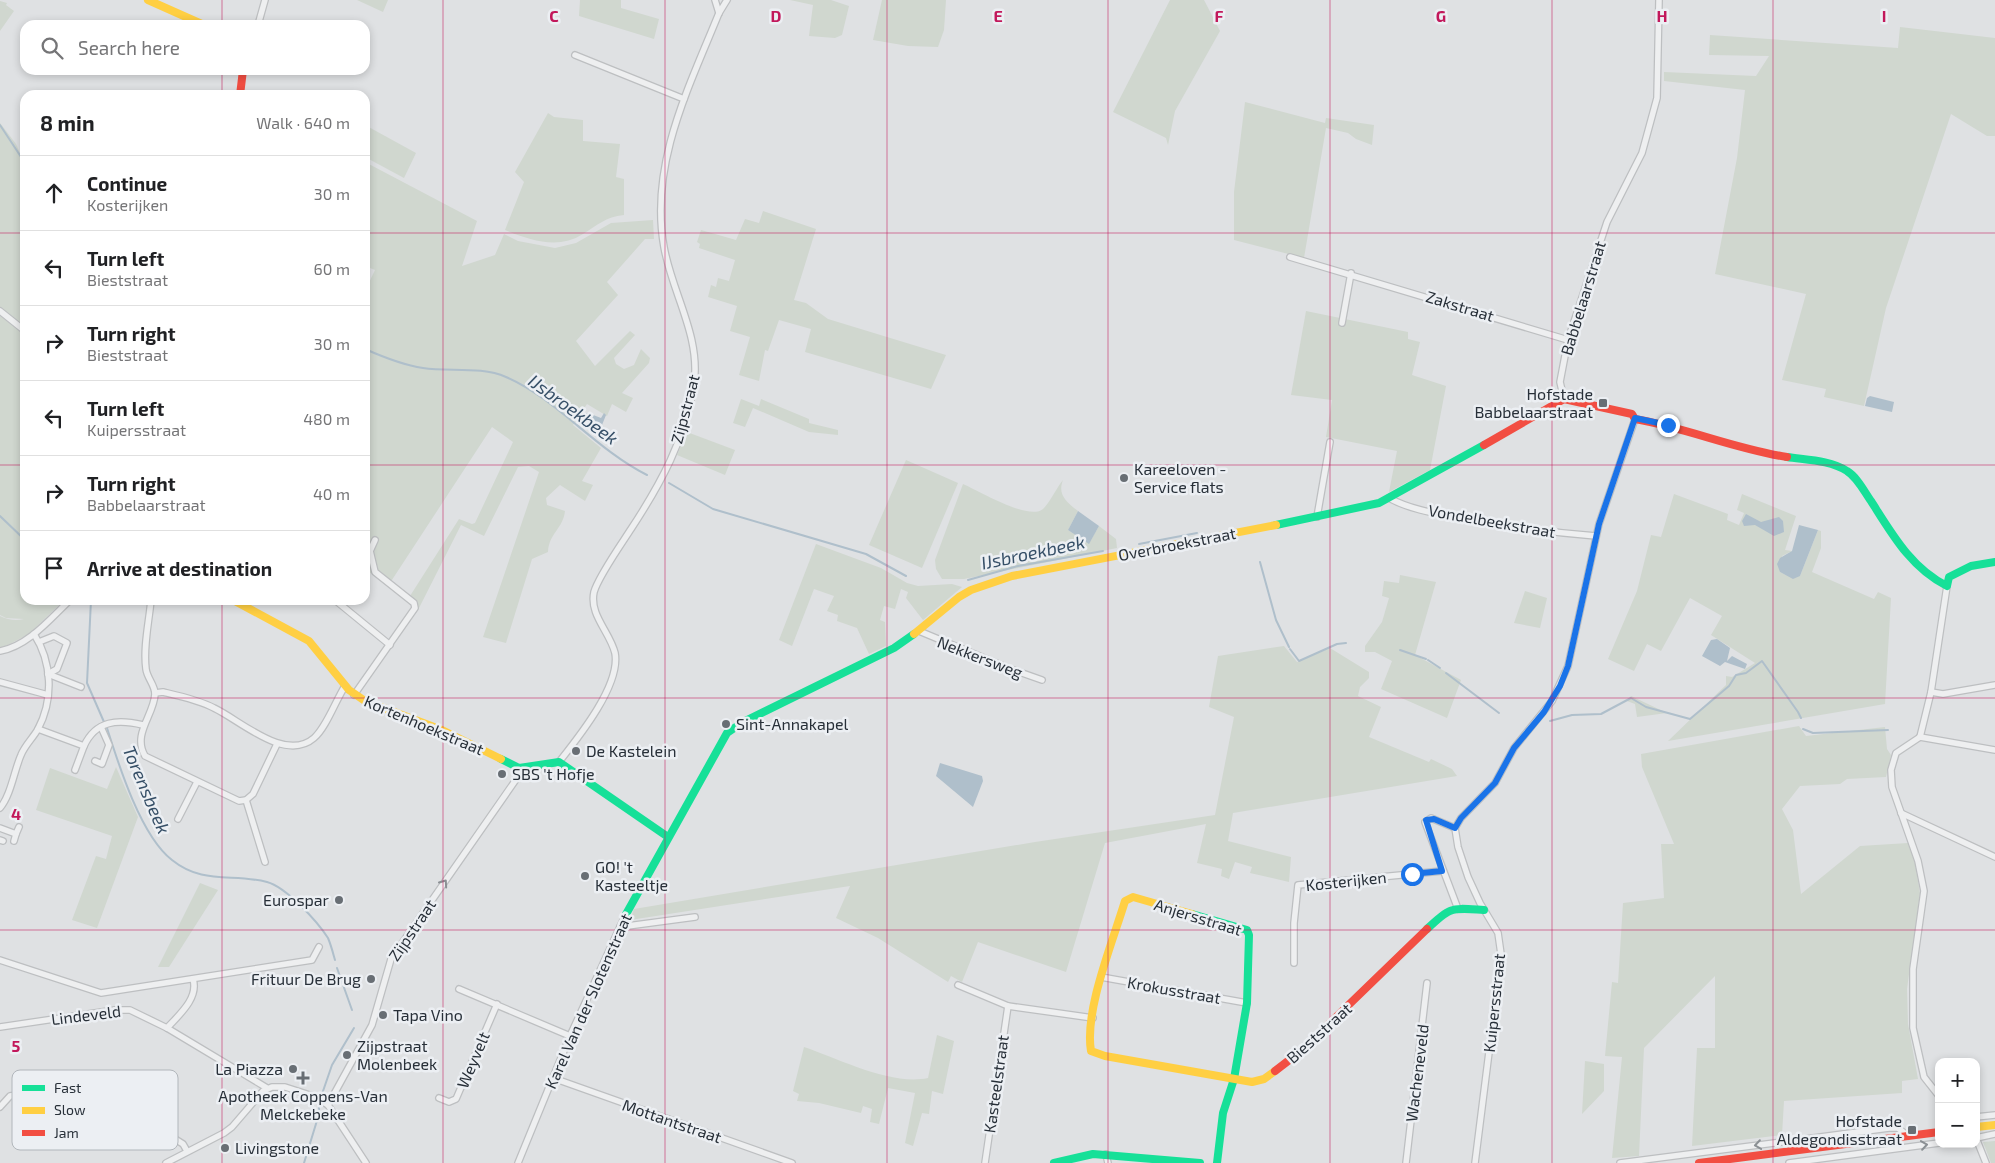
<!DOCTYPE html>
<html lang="en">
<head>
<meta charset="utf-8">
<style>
	:root { --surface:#fff; --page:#f6f6f6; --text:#202124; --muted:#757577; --line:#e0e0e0 }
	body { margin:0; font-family:"Exo 2",sans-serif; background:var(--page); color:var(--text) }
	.controls { position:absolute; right:15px; bottom:15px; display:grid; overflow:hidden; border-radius:10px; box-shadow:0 2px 8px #0003 }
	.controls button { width:45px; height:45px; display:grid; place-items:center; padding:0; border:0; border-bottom:1px solid var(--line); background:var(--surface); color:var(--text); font:25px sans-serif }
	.stop { position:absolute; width:15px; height:15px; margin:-11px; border:4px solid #1a73e8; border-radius:50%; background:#fff }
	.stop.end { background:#1a73e8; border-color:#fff; box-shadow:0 1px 5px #0008 }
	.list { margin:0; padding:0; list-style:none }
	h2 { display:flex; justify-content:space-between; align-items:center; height:65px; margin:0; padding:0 20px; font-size:21px }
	h2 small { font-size:16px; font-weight:400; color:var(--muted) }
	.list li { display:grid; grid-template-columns:32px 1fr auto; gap:15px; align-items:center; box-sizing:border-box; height:75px; padding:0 20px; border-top:1px solid var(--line) }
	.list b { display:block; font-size:19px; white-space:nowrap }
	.list p { margin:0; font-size:16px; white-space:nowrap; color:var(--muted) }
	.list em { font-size:16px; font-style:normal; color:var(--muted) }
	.icon { flex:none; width:28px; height:28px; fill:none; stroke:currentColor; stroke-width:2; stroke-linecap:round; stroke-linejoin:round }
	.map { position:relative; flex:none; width:1995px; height:1163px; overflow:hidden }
	.search { position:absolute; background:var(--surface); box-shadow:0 2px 8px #0003; left:20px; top:20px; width:350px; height:55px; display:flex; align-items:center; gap:12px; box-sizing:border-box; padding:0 18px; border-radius:15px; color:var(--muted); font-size:19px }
	.panel { position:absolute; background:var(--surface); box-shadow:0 2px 8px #0003; left:20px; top:90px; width:350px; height:515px; border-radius:15px }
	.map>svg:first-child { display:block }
	.green { fill:#d0d7cf }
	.water { fill:#afbfcb }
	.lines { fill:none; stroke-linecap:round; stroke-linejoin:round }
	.stream { stroke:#afbfcb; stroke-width:2 }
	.street-casing { stroke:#bdbfc1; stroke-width:8 }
	.street { stroke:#eeeff0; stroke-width:5.5 }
	.fast { stroke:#16e098; stroke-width:8 }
	.slow { stroke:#ffcf43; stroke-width:8 }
	.jam { stroke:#f24e42; stroke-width:8 }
	.oneway { stroke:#8b9094 }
	.route { stroke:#1a73e8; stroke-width:6 }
	.grid { fill:none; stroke:#c2185b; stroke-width:1; stroke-opacity:0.55 }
	.poi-dot { fill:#686e74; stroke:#eceff3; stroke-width:2 }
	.labels { text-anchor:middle; stroke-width:5; stroke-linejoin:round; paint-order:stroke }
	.street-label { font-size:16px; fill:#283039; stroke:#eceff3 }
	.poi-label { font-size:16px; fill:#283039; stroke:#eceff3; text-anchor:start }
	.water-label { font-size:18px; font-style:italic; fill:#375068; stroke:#eceff3 }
	.key { fill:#eceff3; stroke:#b1b6bb; stroke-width:1 }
	.key-label { font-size:14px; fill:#283039 }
	.grid-label { font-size:16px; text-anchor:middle; font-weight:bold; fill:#c2185b; stroke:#eceff3; stroke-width:5; stroke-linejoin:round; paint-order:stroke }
</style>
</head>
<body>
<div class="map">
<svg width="1995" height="1163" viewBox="0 0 1995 1163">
	<rect width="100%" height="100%" fill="#dfe1e3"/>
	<g class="green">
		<path d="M357,0h31l-5,12z"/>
		<path d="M580,0h41v8l38,11 -5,20 -75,-23z"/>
		<path d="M790,0h41l18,6 -7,29 -7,3 -26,-2 4,-31z"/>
		<path d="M882,0h64l-2,30 -6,17 -30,-1 -35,-6z"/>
		<path d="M1170,0h34l16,31 -45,80 -7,34 -2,-7 -53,-26z"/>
		<path d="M0,1l7,2 -1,2 8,6 -14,20z"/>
		<path d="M1900,27l95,11v98h-8l-36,-22 -65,194 -22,98 -40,-9 2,-8 -44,-9 24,-86 -91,-20 22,-116 8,-68 -81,-9v-9l92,4 13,-20 -60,-1 1,-20 188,13z"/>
		<path d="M1245,102l80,21 1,-5 48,7 -2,20 -16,-6 -8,-6 -22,-5 -22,130 -70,-18v-48z"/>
		<path d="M548,113l6,4 29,3v21l37,3 -4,33 8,2v36c-19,2 -26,10 -41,19 -25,16 -53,6 -78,-4l19,-48 -9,-10z"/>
		<path d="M0,123l16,21 9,20v165l-25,-20z"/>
		<path d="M365,125l51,28 -12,25 -39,-21z"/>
		<path d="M365,162l112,59 -15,45 33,-11 9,-21 14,7 37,7 21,-5 35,-20 42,-3 1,19h-9l-38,43 11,13 -42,46 19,25 35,-35 5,4 -21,23 2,6 8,5 10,-4 7,-16 9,9 -1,5 -27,30 11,5 -7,14 -14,-8 -5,12 -20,-12 -14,21 28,23 -19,33 11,4 -8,16 -25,-16 -14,13 1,7 18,6c-2,18 -16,22 -17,41l-16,7 -26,84 -23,-6 56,-165 -10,-6 -11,1 -34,69 -23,-11 -43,85v-8l-8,-6 49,-77 13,5 3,-1 38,-81 -21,-15 -104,159 -23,-17v-278l10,-21 -10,-4z"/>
		<path d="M763,211l53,18 -22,71 12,3 22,16 118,36 -15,34 -126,-37 6,-23 -32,-9 -11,31 -3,-1 -6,31 -20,-6 11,-38 -20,-6 7,-25 -29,-9 3,-12 5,2 2,-9 11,3 6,-21 -36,-12 1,-4 -3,-2 4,-12 35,10 9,-21 14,4z"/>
		<path d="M1306,311l102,21v7l12,3 -8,33 34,11 -16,84 -41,22 8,-41 -71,-14 6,-37 -41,-5z"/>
		<path d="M0,316l25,19v265h20l-4,8 4,-8h19l-35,34 -29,15v-33c8,4 16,5 24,3l-18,-1 -6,-3z"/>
		<path d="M741,399l18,7 2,-7 48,20v4l29,7v5l-29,-3 -56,-24 -8,19 -12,-4z"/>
		<path d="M687,432l48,18 -10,25 -48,-20z"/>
		<path d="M906,460l52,23 -36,85 -53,-23z"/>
		<path d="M1063,480c-6,15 4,22 15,31l-10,19 21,13 10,-17 17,13 1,9 -153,31h-22l-6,-10 -1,-9 28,-76c16,7 66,37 80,25 6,-5 14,-22 20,-29z"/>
		<path d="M1674,494l54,20 -1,6 12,5 5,-12 -7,-3 5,-16 54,22 -11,34 7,1 -10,5 -2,16 6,3 14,1 18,-46 3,1v17l-9,24 62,27 4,-7 13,6 -6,106 -217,37 58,-56v-9l6,1 23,-14 -44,-28 11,-19 -32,-18 -29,53 -14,-7 -13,27 -26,-12 29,-68 14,-56 10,2z"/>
		<path d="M816,544l65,24 26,15 11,3 34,-2 10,3 -39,33 -17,-22 2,-6 -7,-3 -6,20 -11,-3 -4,14 5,2 1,24 -17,8 -12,-26 -20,-7 1,-6 -11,-4 7,-15 -20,-7 -22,57 -13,-6z"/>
		<path d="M1400,575l36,7 -21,73 46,25 -14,38 -66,-29 11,-28 -17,-9h-10v-6l17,-24 7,-24 -7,-2 2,-15 15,2z"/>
		<path d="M1525,591l22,7 -7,30 -26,-5z"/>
		<path d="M1284,646l13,16 33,-14 39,24v6l-9,9 -2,9 23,11 -12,30 60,25 2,-3 21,10 5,7 -224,37 -5,28 63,16 -2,25 -39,-9 2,-6 -17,-5 -6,17 -8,-3 1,-7 -25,-6 9,-39 -101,19 -39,129 -88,-30 -16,40 -11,-6 -3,6 -70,-44 -42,-20 14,-32 -220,34 4,-11 401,-67 180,-27 19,-98 -25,-10 9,-51z"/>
		<path d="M1631,696l36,17 -30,4 -2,-13 -8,-3z"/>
		<path d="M1799,726l7,10 79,-9 2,22 4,6 -5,22 -39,2 -7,5 -40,2 -18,23 11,21 8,64 59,-48 48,-3 7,20 5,30 -13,96 1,35 10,55 -16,2v12l-118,8 -2,34 -90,11 5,-98h18v-72l-71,72 -5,108 -27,2 10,-101 -17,-1 7,-74 6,1 5,-80 41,-5 -3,-54h13l-32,-77 -1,-13z"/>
		<path d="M116,767l22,50 -41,111 -25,-8 24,-64 10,3 6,-23 -76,-26 14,-42 57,21z"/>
		<path d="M200,883l18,7 -49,77h-11z"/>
		<path d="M937,1035l17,6 -11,53 -11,-3 -3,23 -7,-1 -9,33 -8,-3 10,-50 -27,-5 -9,36 -9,-2 2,-13 -9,-3 -2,7 -42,-10 -22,-2 2,-7 -6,-3 11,-44c36,12 87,39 124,31z"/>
		<path d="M1585,1061l19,3v27l-22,23z"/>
		<path d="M1995,1141v22h-4l-8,-21z"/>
	</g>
	<g class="water">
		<path d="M1870,396l24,6 -2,10 -27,-6 2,-8z"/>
		<path d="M581,413h7l13,5 3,-5 2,2 -8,20h-2v-4l-14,-8 -4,-6z"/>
		<path d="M1078,511l21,15 -10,18 -21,-14z"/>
		<path d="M1746,514l15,8 18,-5 4,4 1,11 -10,4 -19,-11 -11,1 -2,-5z"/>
		<path d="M1799,525l19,5 -18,46 -7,3 -13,-7 -3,-8 3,-6 12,-7z"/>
		<path d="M1717,639l13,9 -3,13 5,-5 15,8 -2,5 -20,-7 -5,4 -18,-10 9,-16z"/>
		<path d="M940,763l42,13 1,5 -10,26 -37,-31z"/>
	</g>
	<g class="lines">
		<g class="stream">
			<path d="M0,125l25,38"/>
			<path d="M365,349c18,8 38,16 58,19 26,4 58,-2 83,9 51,22 89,72 141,98"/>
			<path d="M669,483l44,26 153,45 40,22"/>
			<path d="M0,516l25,24"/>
			<path d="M1139,544l58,-11"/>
			<path d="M1260,562l16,58 13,27"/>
			<path d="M968,580l50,-14 85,-15"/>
			<path d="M91,600l-4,83 17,39"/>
			<path d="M1290,649l9,12 38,-17 9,-1"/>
			<path d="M1400,650l26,9"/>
			<path d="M1428,660l12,8"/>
			<path d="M1446,673l53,40"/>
			<path d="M1550,721l22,-6 29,-1 30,-16 15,9 44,12 39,-33 7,-11 10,-2 16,-12 36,51 3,6"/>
			<path d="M107,728c12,38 34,108 65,132 31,25 60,13 95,22 19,5 50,39 61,56 3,7 5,15 7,22"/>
			<path d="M1803,729l10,4 75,-3"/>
			<path d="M337,968l15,42"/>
			<path d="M322,1094l10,-29 22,-37"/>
			<path d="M304,1163l15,-49v-7"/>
		</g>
		<g class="street-casing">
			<g id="street">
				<path d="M715,0l4,13"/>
				<path d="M258,25l7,-25"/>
				<path d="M575,55l109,44"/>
				<path d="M1290,257l278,83"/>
				<path d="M0,311l25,20"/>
				<path d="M1342,323l9,-50"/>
				<path d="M1564,399l-4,-17 8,-42 39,-118 35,-69 15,-55 2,-98"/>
				<path d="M1389,498c20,11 44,15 66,19 47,9 94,15 141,19"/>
				<path d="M1317,517l13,-75"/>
				<path d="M151,600c-2,22 -8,47 -5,69 1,9 9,16 9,25 -1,21 -23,40 -10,62l94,45 7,-1 7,-6 24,-50"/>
				<path d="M335,600l55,45"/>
				<path d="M919,631l89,37 34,12"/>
				<path d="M39,642l15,-6 13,7 -10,26 -9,5"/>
				<path d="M0,651c28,-5 50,-32 70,-51"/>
				<path d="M48,674l33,13"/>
				<path d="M0,682l48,13"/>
				<path d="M1931,692l12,2 52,-9"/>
				<path d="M155,693l8,-1c17,4 36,8 51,16 26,12 71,55 100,30 12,-10 22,-38 31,-52"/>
				<path d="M354,695l61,-87 -1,-5 -39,-31 -5,-21 5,-11"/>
				<path d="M38,729l46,17c12,-26 34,-27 59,-21"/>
				<path d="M1920,737l-24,16 -5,17 1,17 26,74 6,30 -11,78v59l11,49 15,19"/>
				<path d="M1920,737l11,-45 16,-106"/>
				<path d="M1920,737l75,13"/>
				<path d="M95,761l7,3 7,-19 -8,-18"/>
				<path d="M559,762c19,-24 62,-77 56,-109 -5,-21 -26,-38 -21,-61 4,-15 28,-49 37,-63 29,-44 55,-91 63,-145 7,-48 -22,-91 -30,-137 -15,-82 25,-160 55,-234l8,-13"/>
				<path d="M75,770l9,-24"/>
				<path d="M246,800l19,62"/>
				<path d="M0,808c11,-13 14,-37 21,-53 4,-10 12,-17 17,-26 16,-30 14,-67 -4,-95"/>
				<path d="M1901,813l94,44"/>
				<path d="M178,819l19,-37"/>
				<path d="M0,828l16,6 3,-7"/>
				<path d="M1455,828l-24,-10 -6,4 33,87"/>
				<path d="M0,840l3,1"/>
				<path d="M14,841l2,-7"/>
				<path d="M620,927l75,-10"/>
				<path d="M0,960l101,33 211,-33 7,-13"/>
				<path d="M1294,963v-40l4,-38 144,-14"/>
				<path d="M1101,977l146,26"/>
				<path d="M958,985l50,21 85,12"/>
				<path d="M459,989l111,47"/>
				<path d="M0,1027l115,-17h15l37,18 100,60"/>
				<path d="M167,1028c12,-13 32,-30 26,-49"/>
				<path d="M553,1078l239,85"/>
				<path d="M439,1098l10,4 7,-3 41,-95"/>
				<path d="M328,1105l44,-80 19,-66 124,-178 4,-13"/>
				<path d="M0,1107l10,-11 6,-1 100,7 67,42 4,7"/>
				<path d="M1976,1117l19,-2"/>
				<path d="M1976,1138l10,25"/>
				<path d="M1976,1138l19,-4"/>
				<path d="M1106,1154l2,9"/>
				<path d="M166,1163l58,-30 8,-6 31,-36 9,-4h13l28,9 15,9 38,58"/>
				<path d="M518,1163l52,-127 55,-120"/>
				<path d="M985,1163l23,-157"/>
				<path d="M1406,1163l21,-180"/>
				<path d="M1475,1163l24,-190 2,-19 -3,-21 -18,-30 -12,-26 -10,-30 -3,-19 6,-10 34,-35 19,-35 38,-47 16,-35 31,-142 36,-105"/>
				<path d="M1620,1163l269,-35h9l10,8"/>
				<path d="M1789,1163l150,-20"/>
			</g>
		</g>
		<use href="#street" class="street"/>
		<g class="fast">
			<path d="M1787,457c19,3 43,3 60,14 10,6 17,20 24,30 21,33 40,67 76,85l2,-9 22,-11 24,-4"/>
			<path d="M1276,525l103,-22 105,-58"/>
			<path d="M501,759l18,9 40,-6 109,75"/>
			<path d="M1192,914l55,16 2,5 -2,68 -13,76 -11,34 -6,50"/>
			<path d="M625,916l102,-183 16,-11 151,-74 20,-14"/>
			<path d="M1427,929c24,-23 24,-21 57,-19"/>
			<path d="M1054,1163l39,-9 107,9"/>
		</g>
		<g class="slow">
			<path d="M148,0l56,25"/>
			<path d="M233,600l76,41 40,49 16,11 77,29 59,29"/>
			<path d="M914,634l45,-37 12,-7 41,-14 264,-51"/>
			<path d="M1192,914l-59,-17 -8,4c-12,40 -41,110 -34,150l14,5 147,26 12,-3 11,-8"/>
			<path d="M1976,1127l19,-2"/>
		</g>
		<g class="jam">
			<path d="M240,95l3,-25"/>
			<path d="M1484,445l80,-46 68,15 3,5c52,9 100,30 152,38"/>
			<path d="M1275,1071l26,-20 126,-122"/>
			<path d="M1699,1163l240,-31"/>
		</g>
	</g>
	<defs><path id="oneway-chevron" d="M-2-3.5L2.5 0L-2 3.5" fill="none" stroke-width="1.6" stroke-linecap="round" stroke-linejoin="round" transform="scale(1.25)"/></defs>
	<g class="oneway">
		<use href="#oneway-chevron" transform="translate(444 883) rotate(-55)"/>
		<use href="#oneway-chevron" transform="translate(1758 1145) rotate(172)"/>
		<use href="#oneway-chevron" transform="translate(1924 1145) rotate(-8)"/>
	</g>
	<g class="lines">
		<path class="route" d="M1412,874l30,-3 -16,-51 8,-1 21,9 6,-10 34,-35 19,-35 30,-36 16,-26 8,-20 31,-142 36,-106 33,7"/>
	</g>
	<path class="grid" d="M222,0v25M443,0v1163M665,0v1163M887,0v1163M1108,0v1163M1330,0v1163M1552,0v1163M1773,0v1163M222,70v25M0,233h25M365,233h1630M0,465h25M365,465h1630M222,600v563M0,698h1995M0,930h1995"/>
	<g class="poi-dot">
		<rect x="1598" y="398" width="10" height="10" rx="2.5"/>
		<circle cx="1124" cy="478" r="5"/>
		<circle cx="726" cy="724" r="5"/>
		<circle cx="576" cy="751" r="5"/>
		<circle cx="502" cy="774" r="5"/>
		<circle cx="585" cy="876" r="5"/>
		<circle cx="339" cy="900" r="5"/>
		<circle cx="371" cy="979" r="5"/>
		<circle cx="383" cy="1015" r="5"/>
		<circle cx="347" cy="1055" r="5"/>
		<circle cx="293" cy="1069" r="5"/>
		<path d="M300.5 1070.5h5v5h5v5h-5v5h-5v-5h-5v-5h5z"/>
		<rect x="1907" y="1125" width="10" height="10" rx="2.5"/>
		<circle cx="225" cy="1148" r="5"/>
	</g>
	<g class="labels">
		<g class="street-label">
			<text transform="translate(1583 298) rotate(-73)" y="6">Babbelaarstraat</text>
			<text transform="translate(1460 306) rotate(17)" y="6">Zakstraat</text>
			<text transform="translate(685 409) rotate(-75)" y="6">Zijpstraat</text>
			<text transform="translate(1492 521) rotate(10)" y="6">Vondelbeekstraat</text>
			<text transform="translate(1177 544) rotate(-11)" y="6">Overbroekstraat</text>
			<text transform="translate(980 657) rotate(21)" y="6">Nekkersweg</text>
			<text transform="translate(424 725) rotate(23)" y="6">Kortenhoekstraat</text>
			<text transform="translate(1346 881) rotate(-6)" y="6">Kosterijken</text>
			<text transform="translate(1198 917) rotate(17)" y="6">Anjersstraat</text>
			<text transform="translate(412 930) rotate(-56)" y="6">Zijpstraat</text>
			<text transform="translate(1174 990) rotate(10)" y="6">Krokusstraat</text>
			<text transform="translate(588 1001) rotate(-66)" y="6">Karel Van der Slotenstraat</text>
			<text transform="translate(1494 1003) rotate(-84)" y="6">Kuipersstraat</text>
			<text transform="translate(86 1015) rotate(-7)" y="6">Lindeveld</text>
			<text transform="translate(1319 1033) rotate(-42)" y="6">Bieststraat</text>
			<text transform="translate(473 1060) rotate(-67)" y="6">Weyvelt</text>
			<text transform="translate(1417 1073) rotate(-83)" y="6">Wacheneveld</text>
			<text transform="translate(996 1084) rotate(-82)" y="6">Kasteelstraat</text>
			<text transform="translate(672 1121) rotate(19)" y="6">Mottantstraat</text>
		</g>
		<g class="poi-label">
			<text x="1593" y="400" text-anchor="end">Hofstade<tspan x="1593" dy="18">Babbelaarstraat</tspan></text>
			<text x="1134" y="475">Kareeloven -<tspan x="1134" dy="18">Service flats</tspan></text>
			<text x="736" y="730">Sint-Annakapel</text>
			<text x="586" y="757">De Kastelein</text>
			<text x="512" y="780">SBS 't Hofje</text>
			<text x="595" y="873">GO! 't<tspan x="595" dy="18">Kasteeltje</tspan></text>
			<text x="329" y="906" text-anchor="end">Eurospar</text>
			<text x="361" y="985" text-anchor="end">Frituur De Brug</text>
			<text x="393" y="1021">Tapa Vino</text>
			<text x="357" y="1052">Zijpstraat<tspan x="357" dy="18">Molenbeek</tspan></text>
			<text x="283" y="1075" text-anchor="end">La Piazza</text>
			<text x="303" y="1102" text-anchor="middle">Apotheek Coppens-Van<tspan x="303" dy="18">Melckebeke</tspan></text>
			<text x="1902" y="1127" text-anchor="end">Hofstade<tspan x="1902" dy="18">Aldegondisstraat</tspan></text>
			<text x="235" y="1154">Livingstone</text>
		</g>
		<g class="water-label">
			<text transform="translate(573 410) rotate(36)" y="6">IJsbroekbeek</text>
			<text transform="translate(1033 553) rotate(-12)" y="6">IJsbroekbeek</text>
			<text transform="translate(146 790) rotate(67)" y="6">Torensbeek</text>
		</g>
	</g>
	<rect x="12" y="1070" width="166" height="80" rx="8" class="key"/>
	<rect x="22" y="1085" width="23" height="6" fill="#16e098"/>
	<rect x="22" y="1107" width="23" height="7" fill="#ffcf43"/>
	<rect x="22" y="1130" width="23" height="6" fill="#f24e42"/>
	<g class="key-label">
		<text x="54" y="1093">Fast</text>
		<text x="54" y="1115">Slow</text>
		<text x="54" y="1138">Jam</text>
	</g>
	<g class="grid-label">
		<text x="554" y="22">C</text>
		<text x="776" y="22">D</text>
		<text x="998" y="22">E</text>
		<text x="1219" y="22">F</text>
		<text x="1441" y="22">G</text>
		<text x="1662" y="22">H</text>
		<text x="1884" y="22">I</text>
		<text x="16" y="820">4</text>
		<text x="16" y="1052">5</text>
	</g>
</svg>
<div class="controls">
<button>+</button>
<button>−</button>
</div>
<div class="stop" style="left:1412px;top:874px"></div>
<div class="stop end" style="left:1668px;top:425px"></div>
<div class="search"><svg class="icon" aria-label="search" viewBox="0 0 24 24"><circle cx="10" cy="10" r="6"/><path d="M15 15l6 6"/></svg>Search here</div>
<section class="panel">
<h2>8 min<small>Walk · 640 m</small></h2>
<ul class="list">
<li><svg class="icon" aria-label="ahead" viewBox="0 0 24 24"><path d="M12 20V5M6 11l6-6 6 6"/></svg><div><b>Continue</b><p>Kosterijken</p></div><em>30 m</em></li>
<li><svg class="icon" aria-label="left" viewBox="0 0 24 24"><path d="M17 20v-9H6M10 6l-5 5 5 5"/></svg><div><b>Turn left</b><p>Bieststraat</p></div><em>60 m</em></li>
<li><svg class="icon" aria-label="right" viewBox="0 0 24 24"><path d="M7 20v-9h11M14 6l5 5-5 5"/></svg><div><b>Turn right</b><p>Bieststraat</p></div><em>30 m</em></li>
<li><svg class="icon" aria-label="left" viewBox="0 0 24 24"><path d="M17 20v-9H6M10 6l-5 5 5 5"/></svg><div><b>Turn left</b><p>Kuipersstraat</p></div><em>480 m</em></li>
<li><svg class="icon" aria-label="right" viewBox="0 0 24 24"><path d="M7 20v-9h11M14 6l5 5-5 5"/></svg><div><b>Turn right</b><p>Babbelaarstraat</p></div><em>40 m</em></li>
<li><svg class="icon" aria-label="arrive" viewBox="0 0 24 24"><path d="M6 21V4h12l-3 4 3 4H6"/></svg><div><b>Arrive at destination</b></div></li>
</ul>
</section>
</div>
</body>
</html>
